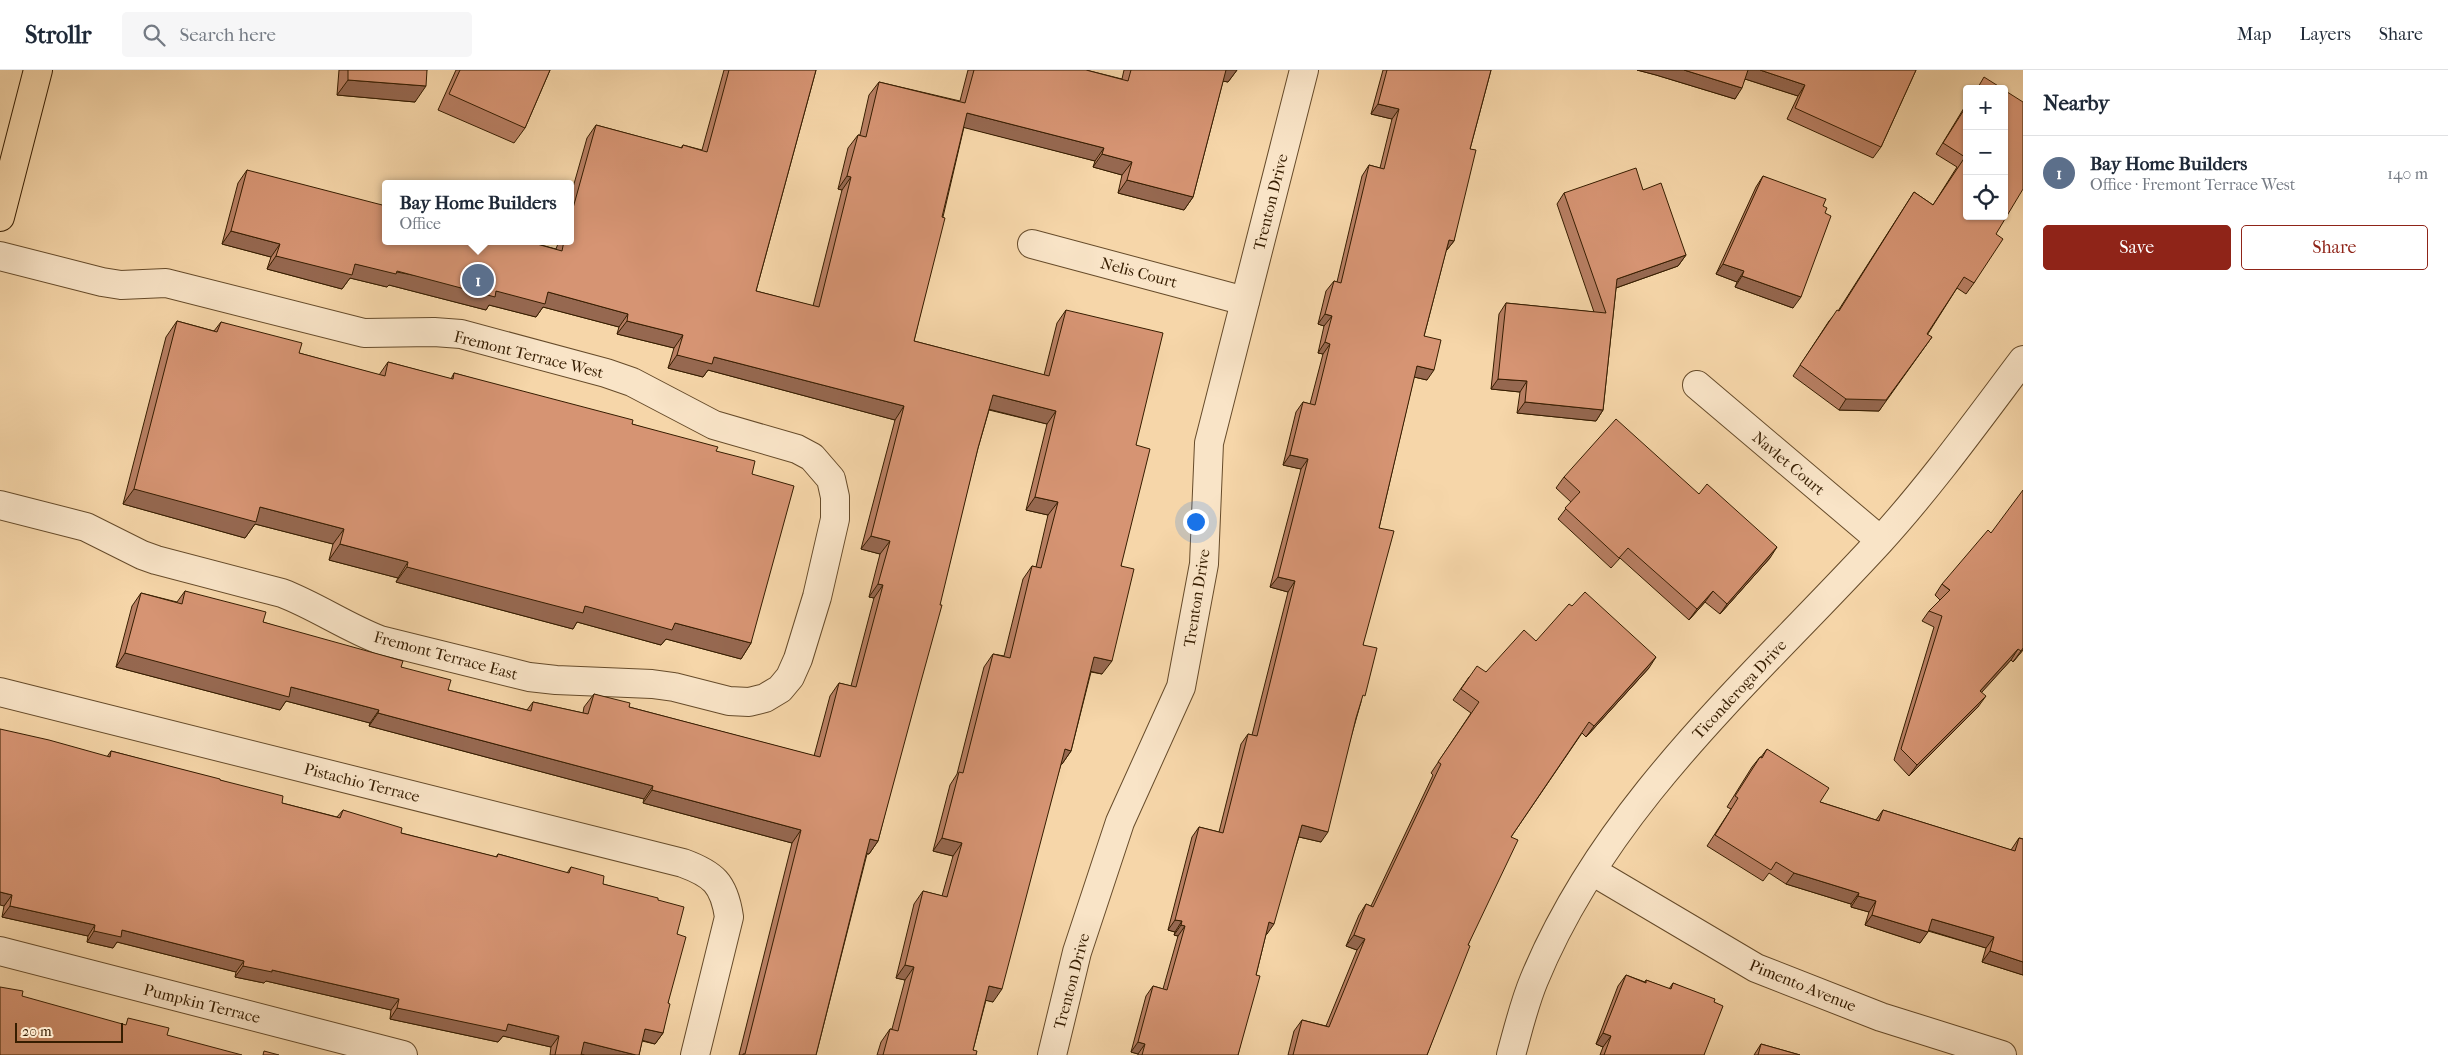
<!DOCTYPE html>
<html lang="en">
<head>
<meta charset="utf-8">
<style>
	:root { --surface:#fff; --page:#f6f6f7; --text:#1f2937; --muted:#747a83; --line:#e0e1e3; --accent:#8f2418 }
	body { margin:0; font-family:"IM FELL French Canon",serif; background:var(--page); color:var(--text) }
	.controls { position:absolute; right:15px; top:15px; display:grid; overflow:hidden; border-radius:5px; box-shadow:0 1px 4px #0004 }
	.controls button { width:45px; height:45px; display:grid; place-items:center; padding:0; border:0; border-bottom:1px solid var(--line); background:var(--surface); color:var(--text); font:25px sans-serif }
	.scale { position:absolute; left:15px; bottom:12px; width:108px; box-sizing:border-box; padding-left:5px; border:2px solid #361d00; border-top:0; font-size:14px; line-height:18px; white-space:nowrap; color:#361d00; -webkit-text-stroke:4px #f9e4c7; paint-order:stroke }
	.you { position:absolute; left:1195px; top:451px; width:18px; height:18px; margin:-12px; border:4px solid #fff; border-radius:50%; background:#1a73e8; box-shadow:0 0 0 8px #1a73e833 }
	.badge { display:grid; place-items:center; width:32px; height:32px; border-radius:50%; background:var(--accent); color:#fff; font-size:16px; font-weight:700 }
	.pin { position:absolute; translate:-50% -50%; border:2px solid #fff; box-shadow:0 1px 5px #0006 }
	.popup { position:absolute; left:382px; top:110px; width:192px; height:65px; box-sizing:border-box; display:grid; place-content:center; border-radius:5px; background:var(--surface); filter:drop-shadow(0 1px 4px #0005); font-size:16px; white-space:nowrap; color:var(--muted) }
	.popup b { font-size:19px; color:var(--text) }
	.popup::after { content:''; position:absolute; left:50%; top:100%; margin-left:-10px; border:10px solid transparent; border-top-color:var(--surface) }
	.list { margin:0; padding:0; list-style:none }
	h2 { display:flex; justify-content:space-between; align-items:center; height:65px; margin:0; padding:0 20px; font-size:21px }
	h2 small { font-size:16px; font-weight:400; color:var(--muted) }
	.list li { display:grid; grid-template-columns:32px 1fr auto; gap:15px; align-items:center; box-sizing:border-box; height:75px; padding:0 20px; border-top:1px solid var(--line) }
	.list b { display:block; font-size:19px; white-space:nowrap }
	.list p { margin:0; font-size:16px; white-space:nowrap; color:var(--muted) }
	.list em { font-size:16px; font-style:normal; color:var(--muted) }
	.actions { display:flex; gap:10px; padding:15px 20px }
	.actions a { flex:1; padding:11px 0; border:1px solid var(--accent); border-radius:5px; text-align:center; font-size:18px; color:var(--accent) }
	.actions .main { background:var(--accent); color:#fff }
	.icon { flex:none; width:28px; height:28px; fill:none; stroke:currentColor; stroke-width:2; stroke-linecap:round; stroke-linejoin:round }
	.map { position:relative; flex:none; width:2023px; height:985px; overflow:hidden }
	header { display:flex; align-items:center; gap:30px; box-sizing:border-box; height:70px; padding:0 25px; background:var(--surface); border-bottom:1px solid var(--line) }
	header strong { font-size:24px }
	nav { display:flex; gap:28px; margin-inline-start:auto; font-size:18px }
	.search { width:350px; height:45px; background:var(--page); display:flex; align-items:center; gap:12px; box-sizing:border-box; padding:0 18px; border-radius:5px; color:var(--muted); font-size:19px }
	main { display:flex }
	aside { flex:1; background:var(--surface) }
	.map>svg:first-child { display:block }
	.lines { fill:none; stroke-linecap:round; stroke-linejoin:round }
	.minor-casing { stroke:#664b2a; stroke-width:30 }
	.major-casing { stroke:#361d00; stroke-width:30 }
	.minor { stroke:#f9e4c7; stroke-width:28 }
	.major { stroke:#f6d6a9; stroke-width:28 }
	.wall { fill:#b87f63; stroke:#361d00 }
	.shaded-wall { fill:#966850; stroke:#361d00 }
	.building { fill:#d69473; stroke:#361d00 }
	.labels { text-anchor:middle; stroke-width:4; stroke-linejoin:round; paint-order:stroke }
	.street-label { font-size:16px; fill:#361d00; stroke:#f9e4c7 }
</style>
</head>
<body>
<header>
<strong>Strollr</strong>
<div class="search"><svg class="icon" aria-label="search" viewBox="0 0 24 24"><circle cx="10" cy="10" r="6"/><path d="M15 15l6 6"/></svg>Search here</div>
<nav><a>Map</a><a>Layers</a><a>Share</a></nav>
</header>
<main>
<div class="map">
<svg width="2023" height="985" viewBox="0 0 2023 985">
	<rect width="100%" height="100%" fill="#f6d6a9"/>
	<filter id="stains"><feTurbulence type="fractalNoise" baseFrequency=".004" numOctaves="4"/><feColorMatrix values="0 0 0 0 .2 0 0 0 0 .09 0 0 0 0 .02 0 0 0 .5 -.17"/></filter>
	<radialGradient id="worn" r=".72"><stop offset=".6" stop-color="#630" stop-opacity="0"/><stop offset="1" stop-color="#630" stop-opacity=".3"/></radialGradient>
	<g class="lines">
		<g class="minor-casing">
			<g id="minor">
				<path d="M1032,174l213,57"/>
				<path d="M0,186l102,26 19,3 45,-2 198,50 70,-1 27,2 145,39 26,9 82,43 83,24 15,8 19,22 4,18v22l-18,78 -19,62 -8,18 -10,12 -15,9 -16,4 -20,-1 -55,-14 -22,-3 -96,-4 -27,-3 -149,-37c-34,-13 -64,-34 -98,-47l-126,-33 -14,-5 -56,-28 -86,-22"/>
				<path d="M1697,315l183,155"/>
				<path d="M0,622l683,171c30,11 41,20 46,54l-34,138"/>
				<path d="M1592,801l164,97 125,49 121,38"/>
				<path d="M0,881l403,104"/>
				<path d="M1052,985l25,-103 43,-130 61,-135 23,-123 5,-121 95,-373"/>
				<path d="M1511,985c7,-25 13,-51 23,-75 73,-177 219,-301 345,-438 52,-57 98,-121 144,-182"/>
			</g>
		</g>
		<g class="major-casing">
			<path id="major" d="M0,147l38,-147"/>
		</g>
		<use href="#minor" class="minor"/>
		<use href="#major" class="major"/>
	</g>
	<g class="wall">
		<path d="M339,0h88l-12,32 -78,-7z"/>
		<path d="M456,0h94l-25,58 -11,15 -76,-33z"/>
		<path d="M724,0h92l-60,221 57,15 29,-116 -4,-1 10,-41 10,-13h2l9,-40 10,-13 81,19 8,-31h118l36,9 2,-9h113l-9,12 -5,-1 -30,116 -9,13 -66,-17 4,-18 -29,-8 2,-6 -131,-34 -50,214 130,34 13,-52 9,-13 70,135 -15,121 -19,108 -11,-2 -20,79 -9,13h-1l-68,238 -7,-2 -13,50 3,5h-99l4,-13 9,-13h2l13,-49 -9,-2 18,-74 9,-13 19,5 11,-40 -20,-5 17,-66 7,-11 27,-107 9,-13 11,2 19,-77 9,-13 4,1 12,-52 -22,-5 21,-86 -58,-14 -11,38 -100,393 -9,13h-2l-51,201h-77l53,-212 -149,-40 1,-4 -275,-73 1,-3 -84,-22 -6,9 -164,-43 16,-61 9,-13 36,9 8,-11 78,31 138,45 47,23 79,20 6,-8 50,11 1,-6 10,-13 35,13 185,49 16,-60 9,-13 12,3 23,-88 -5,-1 11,-43 -19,-5 34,-129 -187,-50 -5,7 -35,-9 6,-20 -57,-14 2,-7 -76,-20 -7,10 -47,-12 -3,5 -97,-25 -2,2 -37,-9 -8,11 -75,-20 4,-12 -49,-13 16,-61 9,-13 139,71 111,1 1,-1h28l30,8 3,-8h11v-43l17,-60 9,-13 85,23 2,-3 19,5z"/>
		<path d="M1383,0h108l-21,79 -16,92 -8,10 -22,85 3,44 -13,-3 -35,151 -16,117 -2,57 -40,140 -22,-5 -32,97h-1l-10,41 -18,80h-100v-1l-7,-2 15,-56 7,-10 10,3 15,-53 -4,-1 1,-3 -7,-2 24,-93 7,-10 20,5 22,-88 7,-10 4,1 36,-143 -18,-5 31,-118 -18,-4 13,-53 7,-10 7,2 13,-50 -5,-1 6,-27 -6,-2 8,-33 8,-10 3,1 25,-106 7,-11 11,3 12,-49 -21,-5z"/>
		<path d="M1637,0h279l-35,77 -8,11 -86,-39 11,-23 -53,-17 -10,20 -79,-24z"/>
		<path d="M1967,33v113l29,18 -22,49 -8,11 -9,-6 -78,123 -40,-1 -46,-34 36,-55 9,-10 76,-119 19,13 24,-38 -21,-13z"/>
		<path d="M1763,106l60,30 -30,102 -58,-21 2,-5 -21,-8 40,-87z"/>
		<path d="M1643,120l43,65 -8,11 -62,22 -13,122 -7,11 -79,-8 3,-21 -29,-3 8,-75 7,-11 88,9 -37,-108 7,-11z"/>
		<path d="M177,251l37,10 7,-9 78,31 80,22 9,-13 63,17 3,-6 178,51 84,27 36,23 -1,169 -10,16 -75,-20 -5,6 -84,-23 -4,7 -177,-47 2,-4 -69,-18 4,-16 -78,-20 -10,14 -122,-34 43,-167z"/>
		<path d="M1564,407l206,81 -50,56 -15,-12 -16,18 -69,-62 -9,10 -53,-49 13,-17 -15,-14z"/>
		<path d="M1942,514l81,66 -10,12 -2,-2 -30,32 -3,15 -69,69 -15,-16 40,-133 -12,-6 7,-10 11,-11 -5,-5z"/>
		<path d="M1536,571l113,27 -63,69 -4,-4 -71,104 -43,108 -41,110h-139l6,-24 8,-11 24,6 31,-76 -11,-4 13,-31 7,-11 5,2 62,-131 -2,-2 40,-60 -18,-13 16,-23 17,-5z"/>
		<path d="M1767,679l53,53 56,18 7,-10 128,40 8,-12 4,1v136l-41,-13 4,-14 -58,-17 -8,12 -55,-18 4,-13 -18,-5v-3l-65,-20 -17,-11 -6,8 -56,-35 24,-37 -4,-2 25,-40 8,-10h1z"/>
		<path d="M111,681l109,29 62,23 55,14 6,-7 58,23 95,24 2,-3 69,19 4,-6 32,17 55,16 19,34 -9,69 -5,30 -8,11 -13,-3 -3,14h-54l-3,-1 -1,1h-31l1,-8 -48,-11 -5,6 -108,-23 1,-9 -125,-29 -2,2 -29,-6 1,-5 -119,-30 -4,6 -26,-6 1,-6 -86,-19 2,-11z"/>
		<path d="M1626,905l19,7 1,-2 23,9 4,-6 41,19 -10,53h-104l3,-8 -7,-3 22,-58z"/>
		<path d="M1761,974l39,11h-46z"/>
	</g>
	<g class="shaded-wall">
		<path d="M1224,0h13l-9,12 -11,-2z"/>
		<path d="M1637,0h47l58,18 -7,11 -79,-24z"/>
		<path d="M1747,0h13l45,15 -7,11 -56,-18z"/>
		<path d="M348,10l78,6 -11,16 -78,-7z"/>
		<path d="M1378,34l21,5 -7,10 -21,-5z"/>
		<path d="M967,43l137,35 -9,13 -137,-35z"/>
		<path d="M1102,84l30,8 -10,13 -29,-8z"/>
		<path d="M847,106l4,1 -9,13 -4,-1z"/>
		<path d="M1127,110l66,17 -9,13 -66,-17z"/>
		<path d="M231,161l49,13 -9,13 -49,-13z"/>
		<path d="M1449,170l5,1 -8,10z"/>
		<path d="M1686,185l-8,11 -68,24 7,-11z"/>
		<path d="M276,186l79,8 141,27 52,1 80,22 -9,13 -76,-20 -7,10 -47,-12 -3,5 -97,-25 -2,2 -37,-9 -8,11 -75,-20z"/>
		<path d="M1723,194l21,7 -7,11 -21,-8z"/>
		<path d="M1742,206l59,21 -8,11 -58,-21z"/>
		<path d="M1325,244l7,2 -8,10 -6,-2z"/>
		<path d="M627,251l56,14 -9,13 -57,-14z"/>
		<path d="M1932,267l-53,74 -40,-1 7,-11z"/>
		<path d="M1325,272l5,2 -7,10 -5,-1z"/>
		<path d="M677,285l37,2 190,49 -9,14 -187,-50 -5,7 -35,-9z"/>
		<path d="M1417,296l17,4 -7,10 -17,-4z"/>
		<path d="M1498,309l29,2 -7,11 -29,-3z"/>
		<path d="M993,325l63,16 -9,13 -63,-16z"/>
		<path d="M1525,332l78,8 -7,11 -79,-8z"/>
		<path d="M1290,385l18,4 -7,10 -18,-4z"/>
		<path d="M134,419l126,18 84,22 -11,15 -78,-20 -10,14 -122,-34z"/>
		<path d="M1035,427l23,5 -10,13 -22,-5z"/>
		<path d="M871,466l19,5 -10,13 -19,-5z"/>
		<path d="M340,474l68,18 -10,16 -69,-18z"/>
		<path d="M1777,477l-7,11 -50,56 7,-10z"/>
		<path d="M407,497l178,39 90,17 76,20 -10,16 -75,-20 -5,6 -84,-23 -4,7 -177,-47z"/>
		<path d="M1278,507l17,4 -7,11 -18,-5z"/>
		<path d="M878,514l5,1 -9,13 -5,-1z"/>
		<path d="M1713,521l-8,11 -16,18 8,-11z"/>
		<path d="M2023,578v2l-10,12z"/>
		<path d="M2018,579l-7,11 -38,42 7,-11z"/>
		<path d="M125,583l166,34 88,23 -9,13 -84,-22 -6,9 -164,-43z"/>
		<path d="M1094,587l18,4 -10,13 -17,-4z"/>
		<path d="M1656,587l-7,11 -63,69 8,-11z"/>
		<path d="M1986,626l-8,11 -69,69 8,-11z"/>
		<path d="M378,643l275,73 -9,13 -275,-73z"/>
		<path d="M1065,679l6,2 -9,13 -7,-2z"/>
		<path d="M652,720l149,40 -9,13 -149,-40z"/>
		<path d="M1302,755l26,7 -7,10 -26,-6z"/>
		<path d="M942,768l20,5 -9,13 -20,-5z"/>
		<path d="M870,769l8,2 -9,13 -8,-2z"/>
		<path d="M1794,803l65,20 -8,11 -65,-20z"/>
		<path d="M0,822l12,3 -8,11 -4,-1z"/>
		<path d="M1858,826l18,5 -7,11 -18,-5z"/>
		<path d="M10,836l85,19 -7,11 -86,-19z"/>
		<path d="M1872,845l56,17 -8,11 -55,-18z"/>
		<path d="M1932,849l62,18 -8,11 -62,-19z"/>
		<path d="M1175,850l7,1 -7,11 -7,-2z"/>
		<path d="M1269,852l5,2 -7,10 -5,-1z"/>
		<path d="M1181,855l4,1 -7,10 -4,-1z"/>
		<path d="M122,860l122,31 -8,11 -119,-30 -4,6 -26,-6 7,-11z"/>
		<path d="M1354,865l11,4 -8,11 -11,-4z"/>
		<path d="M1990,881l33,11v13l-41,-13z"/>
		<path d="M905,895l9,2 -9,13 -9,-2z"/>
		<path d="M243,896l29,4 127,29 -8,11 -125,-29 -2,2 -29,-6z"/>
		<path d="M989,916l13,3 -9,13 -13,-3z"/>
		<path d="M397,938l111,16 51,12 -8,11 -48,-11 -5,6 -108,-23z"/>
		<path d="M645,959l18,4 -8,11 -17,-5z"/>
		<path d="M1603,963l8,3 -8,11 -7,-3z"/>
		<path d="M584,972l52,13h-51l-8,-2z"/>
		<path d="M1138,972l7,2 -7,10 -7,-2z"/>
	</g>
	<g class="building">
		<path d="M348,0h79l-1,16 -78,-6z"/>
		<path d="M460,0h90l-25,58 -76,-34z"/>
		<path d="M729,0h87l-60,221 63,16 32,-130 -4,-1 11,-41 8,2 13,-55 86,21 9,-33h112l42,11 3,-11h95l-33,127 -66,-17 5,-18 -30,-8 2,-6 -137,-35 -25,104 3,1 -31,123 135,35 17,-66 97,23 -27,112 14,4 -29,117 13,3 -22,92 -18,-4 -23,94 -6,-2 -63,240 -13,-3 -16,64 4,1 -1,4h-93l7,-26 8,2 16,-64 -9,-2 18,-74 24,6 15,-54 -20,-5 17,-66 4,1 30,-119 17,4 22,-92 9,2 17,-66 -23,-5 21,-86 -63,-16 -15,53 -38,157h2l-22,80 -42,156 -8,-2 -54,216h-73v-1h2l56,-224 -149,-40 1,-4 -275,-73 1,-3 -88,-23 -2,10 -164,-44 16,-60 41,11 3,-13 81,21 -3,10 140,39 -2,6 50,13 -3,10 83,21 2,-9 55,12 6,-20 36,9 -1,4 191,50 19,-74 17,4 27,-102 -5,-1 12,-43 -19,-5 33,-130 -190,-49 -2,7 -35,-9 6,-20 -56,-14 1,-7 -80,-22 -3,12 -49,-13 -1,6 -98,-26 -1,3 -41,-10 -3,11 -76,-19 4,-12 -49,-13 16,-61 139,36v35h109l5,2v-2h26l36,10 2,-10h6v-22l26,-94 86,23 1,-3 24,7z"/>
		<path d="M1387,0h104l-21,79 6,1 -22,91 -5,-1 -25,96 17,4 -7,30 -17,-4 -38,162 15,3 -31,114 14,3 -12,48 -2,-1 -7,23 -28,114 -26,-7 -28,99 -5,-2 -13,53 4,1 -22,79h-96l3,-11 -7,-2 15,-56 14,4 18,-64 -4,-1 1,-4 -7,-1 24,-93 24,6 25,-99 9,2 38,-155 -17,-4 30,-118 -18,-4 13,-53 12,3 15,-61 -5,-2 7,-26 -7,-2 9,-33 7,2 28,-118 15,4 15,-60 -21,-5z"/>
		<path d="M1684,0h64l-6,18z"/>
		<path d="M1760,0h156l-35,77 -86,-39 10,-23z"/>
		<path d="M1984,7l19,12h-26z"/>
		<path d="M2004,20l19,12v87l-27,45 7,5 -29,44 -10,-6 -37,57 5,3 -46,63 -40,-1 -46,-34 37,-55 2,1 75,-119 19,13 32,-48 -22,-14 24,-38v111h37z"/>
		<path d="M1636,98l7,22 18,-7 25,72 -69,24 -14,131 -78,-8 2,-21 -29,-2 8,-76 100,10 -42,-120z"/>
		<path d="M1763,106l63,23 -3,7 4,2 -2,5 6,3 -30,81 -59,-21 2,-5 -21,-7z"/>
		<path d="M177,251l40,11 4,-10 81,21 -3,10 86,23 3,-14 65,17 1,-6 179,47 -1,4 86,23 -2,4 39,10 -3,13 42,12 -43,157 -76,-20 -3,7 -87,-24 -2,7 -176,-46 1,-5 -68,-18 4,-15 -84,-22 -4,15 -122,-33z"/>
		<path d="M1616,349l83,75 8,-10 70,63 -50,57 -14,-13 -16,18 -69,-61 -9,10 -54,-50 15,-16 -16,-15z"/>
		<path d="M2023,420v158l-2,3 -3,-2 -38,42 6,5 -69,69 -16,-16 41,-133 -13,-5 21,-21 -8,-6 46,-54 3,3z"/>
		<path d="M1585,522l71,65 -62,69 -5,-4 -78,115 7,3 -50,105 2,1 -43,109h-134l9,-35 27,7 36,-88 -11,-4 12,-31 7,3 68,-143 -3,-2 41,-60 -18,-13 16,-23 9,6 38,-42 12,11 33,-37 3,2z"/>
		<path d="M0,659l49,11 61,17 1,-6 109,28v1l63,16 -1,7 58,15 3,-8 59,18 -1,5 96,24 1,-3 71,19 2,-6 33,9 -1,8 55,14v2l26,7 -7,27 9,3 -18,66 2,1 -7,29 -18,-4 -6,26h-3l-52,-13 -3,13h-26l4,-19 -51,-12 -2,7 -109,-23 2,-9 -127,-29v2l-29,-6 1,-5 -122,-31 -1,7 -27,-6 1,-6 -85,-19 2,-11 -12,-3z"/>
		<path d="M1767,679l62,39 -9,14 59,19 4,-11 132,41 4,-13 4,1v123l-33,-11 4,-14 -62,-18 -4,13 -56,-17 4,-14 -18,-5 1,-3 -65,-20 -18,-11 -5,8 -56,-35 23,-37 -3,-2 25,-39 2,1z"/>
		<path d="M1626,905l20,8v-3l25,9 2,-6 42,16 -1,3 9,4 -19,49h-100l7,-19 -8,-3z"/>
		<path d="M0,917l23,4 -1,5 104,29 2,-7 41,10 -2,7 75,20h-242z"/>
		<path d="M1761,974l39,11h-42z"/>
		<path d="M264,981l15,4h-16z"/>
	</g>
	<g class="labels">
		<g class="street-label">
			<text transform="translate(1270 132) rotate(-76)" y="6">Trenton Drive</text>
			<text transform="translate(1139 202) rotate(15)" y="6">Nelis Court</text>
			<text transform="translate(529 284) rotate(14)" y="6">Fremont Terrace West</text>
			<text transform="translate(1789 393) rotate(40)" y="6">Navlet Court</text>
			<text transform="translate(1196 528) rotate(-81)" y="6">Trenton Drive</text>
			<text transform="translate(446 585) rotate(15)" y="6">Fremont Terrace East</text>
			<text transform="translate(1739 619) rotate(-47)" y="6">Ticonderoga Drive</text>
			<text transform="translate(362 712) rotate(14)" y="6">Pistachio Terrace</text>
			<text transform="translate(1071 911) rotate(-75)" y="6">Trenton Drive</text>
			<text transform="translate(1803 915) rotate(22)" y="6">Pimento Avenue</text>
			<text transform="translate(202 933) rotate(14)" y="6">Pumpkin Terrace</text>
		</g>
	</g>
	<rect width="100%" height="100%" filter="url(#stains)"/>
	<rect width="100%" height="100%" fill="url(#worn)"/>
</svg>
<div class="controls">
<button>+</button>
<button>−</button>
<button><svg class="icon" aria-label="locate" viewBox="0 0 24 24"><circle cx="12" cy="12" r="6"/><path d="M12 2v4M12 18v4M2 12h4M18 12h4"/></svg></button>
</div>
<div class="scale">20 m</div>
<div class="you"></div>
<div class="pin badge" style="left:478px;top:210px;background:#5c6f8a">1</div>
<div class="popup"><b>Bay Home Builders</b>Office</div>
</div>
<aside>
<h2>Nearby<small></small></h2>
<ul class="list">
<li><span class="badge" style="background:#5c6f8a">1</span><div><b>Bay Home Builders</b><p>Office · Fremont Terrace West</p></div><em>140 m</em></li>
</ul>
<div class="actions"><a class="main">Save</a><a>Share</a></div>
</aside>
</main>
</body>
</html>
